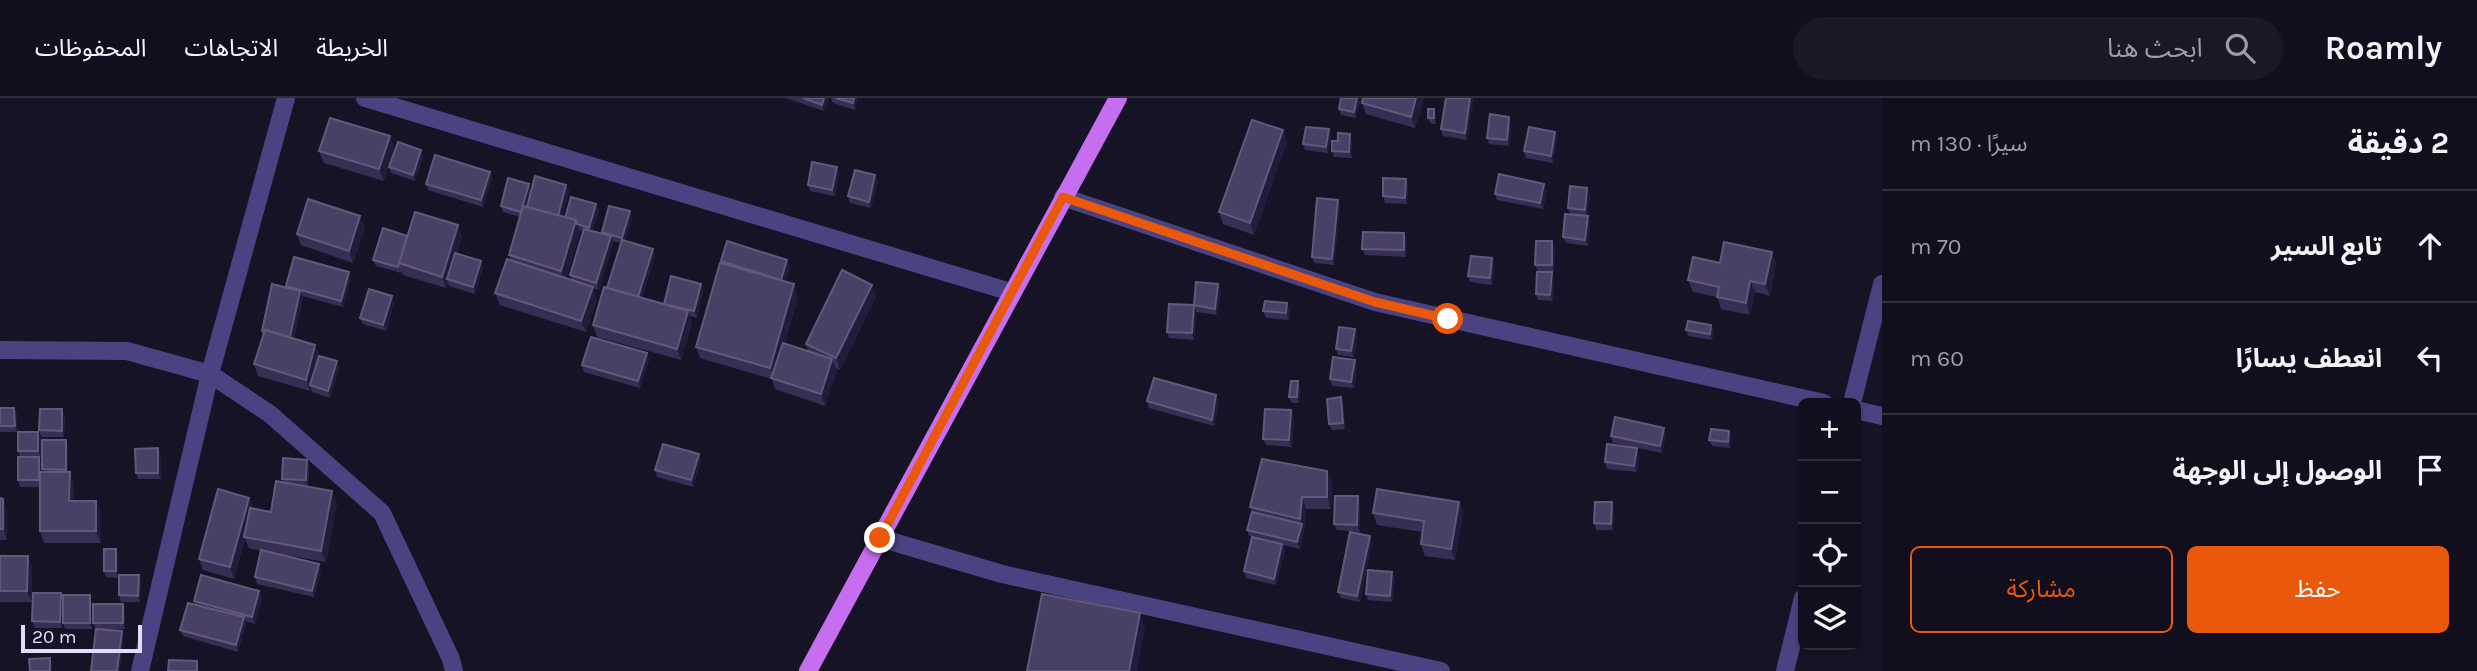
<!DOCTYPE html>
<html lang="ar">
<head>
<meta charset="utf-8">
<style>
	:root { --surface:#110e1d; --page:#1a1726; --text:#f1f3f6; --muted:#9c9ca4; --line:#302e3b; --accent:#ea580c }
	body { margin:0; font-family:Karla,"Noto Sans Arabic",sans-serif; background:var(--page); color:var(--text); direction:rtl }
	.controls { position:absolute; right:21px; bottom:21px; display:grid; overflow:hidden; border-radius:10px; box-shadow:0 2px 5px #0004 }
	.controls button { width:63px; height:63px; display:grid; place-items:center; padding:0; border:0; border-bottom:2px solid var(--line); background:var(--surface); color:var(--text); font:35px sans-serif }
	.scale { position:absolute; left:21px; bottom:18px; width:121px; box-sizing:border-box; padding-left:7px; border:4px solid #e2dcfb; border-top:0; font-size:19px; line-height:24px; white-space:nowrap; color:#e2dcfb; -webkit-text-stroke:5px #171327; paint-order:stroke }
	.stop { position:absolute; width:21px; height:21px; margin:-16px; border:5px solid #ea580c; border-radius:50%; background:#fff }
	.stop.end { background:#ea580c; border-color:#fff; box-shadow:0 2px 7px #0008 }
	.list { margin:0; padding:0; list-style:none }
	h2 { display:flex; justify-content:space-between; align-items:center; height:91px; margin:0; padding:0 28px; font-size:30px }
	h2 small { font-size:23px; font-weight:400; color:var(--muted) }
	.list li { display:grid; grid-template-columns:46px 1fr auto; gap:21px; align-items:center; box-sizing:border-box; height:112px; padding:0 28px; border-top:2px solid var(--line) }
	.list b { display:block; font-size:26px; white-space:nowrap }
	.list em { font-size:23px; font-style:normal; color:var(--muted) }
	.actions { display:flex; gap:14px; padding:21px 28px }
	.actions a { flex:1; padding:16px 0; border:2px solid var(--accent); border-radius:10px; text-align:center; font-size:24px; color:var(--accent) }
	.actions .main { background:var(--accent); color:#fff }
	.icon { flex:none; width:38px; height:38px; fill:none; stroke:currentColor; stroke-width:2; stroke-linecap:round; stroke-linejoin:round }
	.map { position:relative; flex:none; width:1882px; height:573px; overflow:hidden; direction:ltr }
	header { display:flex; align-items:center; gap:42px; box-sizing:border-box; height:98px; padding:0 35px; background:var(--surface); border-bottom:2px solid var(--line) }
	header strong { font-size:33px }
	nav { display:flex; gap:38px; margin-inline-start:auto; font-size:24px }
	.search { width:490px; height:63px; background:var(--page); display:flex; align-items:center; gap:18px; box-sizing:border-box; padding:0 24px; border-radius:38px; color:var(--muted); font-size:26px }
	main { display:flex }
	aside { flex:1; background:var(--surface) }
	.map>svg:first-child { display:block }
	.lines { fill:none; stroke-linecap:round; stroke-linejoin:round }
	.street { stroke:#494381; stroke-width:18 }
	.primary { stroke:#c76ef0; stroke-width:18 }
	.wall { fill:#372e53; fill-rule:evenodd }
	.shaded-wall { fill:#221b3a }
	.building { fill:#494165; stroke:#61597c; stroke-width:2 }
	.route { stroke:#ea580c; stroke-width:9 }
</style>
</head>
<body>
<header>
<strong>Roamly</strong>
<div class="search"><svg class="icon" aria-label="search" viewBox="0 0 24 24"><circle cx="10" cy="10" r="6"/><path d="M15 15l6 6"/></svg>ابحث هنا</div>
<nav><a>الخريطة</a><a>الاتجاهات</a><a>المحفوظات</a></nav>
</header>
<main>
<aside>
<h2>2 دقيقة<small>سيرًا · 130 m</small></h2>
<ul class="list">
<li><svg class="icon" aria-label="ahead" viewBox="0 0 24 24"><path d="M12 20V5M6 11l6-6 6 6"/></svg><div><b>تابع السير</b></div><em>70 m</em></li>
<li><svg class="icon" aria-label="left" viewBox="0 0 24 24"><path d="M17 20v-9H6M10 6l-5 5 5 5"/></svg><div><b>انعطف يسارًا</b></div><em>60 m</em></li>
<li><svg class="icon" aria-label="arrive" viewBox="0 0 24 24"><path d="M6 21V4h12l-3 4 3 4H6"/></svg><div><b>الوصول إلى الوجهة</b></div></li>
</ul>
<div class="actions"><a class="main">حفظ</a><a>مشاركة</a></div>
</aside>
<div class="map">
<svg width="1882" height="573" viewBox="0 0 1882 573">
	<rect width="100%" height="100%" fill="#171327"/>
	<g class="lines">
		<g class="street">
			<path d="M365,0l646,194"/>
			<path d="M1063,99l312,105 449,101"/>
			<path d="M0,252l127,1 83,23 60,40 112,99 69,146 3,12"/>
			<path d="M1852,305l30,-119"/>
			<path d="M1856,312l26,6"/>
			<path d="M880,440l122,36 439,97"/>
			<path d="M140,573l70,-297 76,-276"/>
			<path d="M1785,573l18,-73"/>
		</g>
		<path class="primary" d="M808,573l310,-573"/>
	</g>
	<g class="wall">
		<path d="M786,0h43l-5,13z"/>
		<path d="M831,0h27l-3,12 -22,-7z"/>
		<path d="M1361,0l-5,20 -15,-3 -2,-6z"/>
		<path d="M1424,0l-9,30 -49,-14 -4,-11z"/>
		<path d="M1446,0h27l-6,42 -24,-4 -2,-7z"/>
		<path d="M1434,11l2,6v9h-5l-3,-6z"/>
		<path d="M1511,25l-2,23 -20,-2 -2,-6z"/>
		<path d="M1283,32l4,12 -33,93 -31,-11 -4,-12z"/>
		<path d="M1555,34l2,6 -4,25 -27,-5 -2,-7z"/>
		<path d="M390,38l4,11 -10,34 -60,-18 -5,-12z"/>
		<path d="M1331,38l-3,17 -23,-3 -2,-6z"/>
		<path d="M1352,42v18l-18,-1 -2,-6z"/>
		<path d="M421,52l2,7 -8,24 -24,-8 -2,-6z"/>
		<path d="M837,69l2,6 -4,23 -25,-5 -2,-6z"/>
		<path d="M492,80l-9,29 -55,-17 -2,-6z"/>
		<path d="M878,83l-7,27 -21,-5 -2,-7z"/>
		<path d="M566,87l3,6 -7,26 3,1 34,-8 -7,21 11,3 -1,-2 30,-15 -7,24 28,8 2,6 -13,43 22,6 37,-20 2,6 -6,28 -7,-2 2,6 -11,38 -84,-23 -4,-12 15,-37 13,-45 -9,-2 1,2 -14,47 -6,-2 4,11 -11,33 -86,-27 -5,-12 16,-32 -2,-6 11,-38 -17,-5 -2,-6 30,-16zM579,132l4,2 -13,43 2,6 -6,-2 14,-47z"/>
		<path d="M1408,87l-1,19 -22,-1 -2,-7z"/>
		<path d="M1587,90l3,7 -3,21 -17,-2 -2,-6z"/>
		<path d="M1547,92l-4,19 -46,-9 -2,-6z"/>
		<path d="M1340,108l-6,59 -20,-2 -2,-6z"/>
		<path d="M1590,125l-2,23 -22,-3 -3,-6z"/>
		<path d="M365,130l-12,35 -52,-18 -4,-11z"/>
		<path d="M1404,135l3,6 -1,18 -41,-2 -3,-6z"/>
		<path d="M407,138l55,1 -5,17 24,7 2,6 -8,27 -26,-8 -1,-4 -2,6 -43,-13 -1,-5 -1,3 -25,-7 -3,-6z"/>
		<path d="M1555,149l-1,24h-16l-3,-6z"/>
		<path d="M1772,154l4,11 -6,33 -15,-4 -5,23 -29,-6 -4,-12 -24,-5 -5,-12 32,-17z"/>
		<path d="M1492,160l2,7 -2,20 -22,-3 -2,-6z"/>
		<path d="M721,163l69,5 -5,15 13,15 -13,47 23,8 -2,-7 70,-48 -36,74 -5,-2 2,3 -12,35 -50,-17 -3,-10 -72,-21 -4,-11 26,-83z"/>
		<path d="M351,180l-8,29 -41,-11 1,2 -9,40 21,7 5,11 17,5 2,7 -9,30 -18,-6 -1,-4 -1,3 -52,-15 -4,-12 9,-29 -1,-4 25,-43 -1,-2z"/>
		<path d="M1554,181l-1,22 -15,-1 -2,-6z"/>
		<path d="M1218,186l3,7 -4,24 -21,-3 -2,-7z"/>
		<path d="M392,198l2,6 -8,29 -23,-7 -3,-6z"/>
		<path d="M1290,211l-1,11 -23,-2 -3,-7z"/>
		<path d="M1196,214l-2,28 -25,-2 -2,-6z"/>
		<path d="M1686,232l28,1 -2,9 -24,-4z"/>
		<path d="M1357,237l-3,22 -16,-2 -2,-6z"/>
		<path d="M647,255l2,7 -9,28 -56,-16 -2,-7z"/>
		<path d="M1357,268l-3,22 -22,-2 -2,-7z"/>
		<path d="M1300,290l-1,15h-7l-3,-6z"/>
		<path d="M1147,303l72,1 -5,24 -65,-18z"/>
		<path d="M1343,306l2,25 -13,1 -3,-6z"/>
		<path d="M0,310h14l3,7v17h-17z"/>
		<path d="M65,318l-1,21h-23l-2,-7z"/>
		<path d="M1294,319l-2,30 -26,-2 -3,-6z"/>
		<path d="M1664,330l2,6 -4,19 -49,-10 -2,-7z"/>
		<path d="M1729,333l2,6 -1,11 -18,-2 -3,-6z"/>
		<path d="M38,334l3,7v18h-2l2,6v9h3l-2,-3 26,-22v25h2l4,12v17h22l5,12v30h-57l-4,-12v-44h-20l-2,-7 2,-23 -2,-6z"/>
		<path d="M1637,350l2,6 -2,18 -30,-3 -2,-7z"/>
		<path d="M161,357v24h-23l-2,-6z"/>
		<path d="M307,362l2,6 -1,21 29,16 -11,59 -53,-9 48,17 -7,27 -57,-13 -2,-7 6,-26 -12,-3 -4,-9 -11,40 -31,-9 -4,-11 50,-61 4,10 18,4 12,-30 -1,-3z"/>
		<path d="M701,362l-8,27 -36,-10 -2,-7z"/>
		<path d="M1327,373l5,12 -1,26h-25l-2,22 -4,18 -17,-4 2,5 -9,35 -30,-7 -2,-7 19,-31 -14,-4 -2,-6 5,-18 -2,-5z"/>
		<path d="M0,400l3,1 4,11v30h-7z"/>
		<path d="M1612,404l2,7 -1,21h-17l-2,-7z"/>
		<path d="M1360,405v29l-23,-2 -3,-6z"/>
		<path d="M1373,415h90l-8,47 -30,-4 -4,-12 1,-12 -45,-7z"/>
		<path d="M1372,444l-12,60 -19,-4 -3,-6z"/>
		<path d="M0,458h28l4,12v34h-32z"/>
		<path d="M118,458v22l-12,-1 -2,-6z"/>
		<path d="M1392,474l3,6 -3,24 -24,-2 -2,-6z"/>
		<path d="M141,483l-1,21h-19l-2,-7z"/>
		<path d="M259,493l3,7 -7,26 -10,-3 1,3 -8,28 -55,-16 -3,-6 15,-25 -1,-4z"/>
		<path d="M61,495l2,7 -1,28h-27l-3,-7z"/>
		<path d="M92,504v27h-27l-2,-6z"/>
		<path d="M125,512v19h-26l25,9 -28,-9 -3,-6z"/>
	</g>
	<g class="shaded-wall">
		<path d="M824,0h5l-5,13 -2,-6z"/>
		<path d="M854,0h4l-3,12 -2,-7z"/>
		<path d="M1357,0h4l-5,20 -2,-6z"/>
		<path d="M1416,0h8l-9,30 -4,-11z"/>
		<path d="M1470,0l4,1 -7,41 -2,-7z"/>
		<path d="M1434,11l2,6v9l-2,-6z"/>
		<path d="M1509,19l2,6 -2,23 -2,-6z"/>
		<path d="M1329,31l2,7 -3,17 -2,-6z"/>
		<path d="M1283,32l4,12 -33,93 -4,-12z"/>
		<path d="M1555,34l2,6 -4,25 -2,-7z"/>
		<path d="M1350,36l2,6v18l-3,-6z"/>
		<path d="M390,38l4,11 -10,34 -5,-12z"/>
		<path d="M421,52l2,7 -8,24 -2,-6z"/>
		<path d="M837,69l2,6 -4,23 -3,-6z"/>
		<path d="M490,74l2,6 -9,29 -2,-7z"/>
		<path d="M875,77l3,6 -7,27 -2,-6z"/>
		<path d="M1406,81l2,6 -1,19 -2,-6z"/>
		<path d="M529,86l3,7 -9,27 -2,-6z"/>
		<path d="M1544,86l3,6 -4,19 -3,-6z"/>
		<path d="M566,87l3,6 -9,32 -2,-6z"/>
		<path d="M1587,90l3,7 -3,21 -2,-6z"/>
		<path d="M1338,102l2,6 -6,59 -2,-6z"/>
		<path d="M596,106l3,6 -7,24 -3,-6z"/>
		<path d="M630,113l2,6 -8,27 -2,-6z"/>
		<path d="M360,118l5,12 -12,35 -4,-12z"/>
		<path d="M1588,118l2,7 -2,23 -3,-6z"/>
		<path d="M576,122l4,12 -15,50 -4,-11z"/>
		<path d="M458,127l4,12 -13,43 -2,-1 1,3 -2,6 -4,-11z"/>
		<path d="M1404,135l3,6 -1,18 -2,-7z"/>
		<path d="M611,138l2,7 -14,47 -3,-7z"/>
		<path d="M1552,143l3,6 -1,24 -2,-6z"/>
		<path d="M653,151l2,6 -15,49 -2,-7z"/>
		<path d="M1772,154l4,11 -6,33 -5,-12z"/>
		<path d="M1492,160l2,7 -2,20 -2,-7z"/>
		<path d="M787,162l3,6 -7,20 -2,-6z"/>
		<path d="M481,163l2,6 -8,27 -2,-7z"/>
		<path d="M349,174l2,6 -8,29 -2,-6z"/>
		<path d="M1552,174l2,7 -1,22 -3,-6z"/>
		<path d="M1750,183l5,11 -5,23 -4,-12z"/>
		<path d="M701,186l2,6 -6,28 -3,-7z"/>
		<path d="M794,186l4,12 -24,84 -4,-12z"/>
		<path d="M1218,186l3,7 -4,24 -2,-6z"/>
		<path d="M872,187l4,11 -36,74 -4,-12z"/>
		<path d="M593,189l4,12 -11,33 -5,-11z"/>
		<path d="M300,193l3,7 -11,46 -2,-7z"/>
		<path d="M392,198l2,6 -8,29 -3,-6z"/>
		<path d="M1287,205l3,6 -1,11 -3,-7z"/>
		<path d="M1194,207l2,7 -2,28 -2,-7z"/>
		<path d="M688,213l4,11 -11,38 -4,-11z"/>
		<path d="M1711,227l3,6 -2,9 -2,-6z"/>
		<path d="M1355,231l2,6 -3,22 -3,-6z"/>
		<path d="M315,247l5,11 -10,29 1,3 -1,3 -4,-11z"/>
		<path d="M647,255l2,7 -9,28 -2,-7z"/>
		<path d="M832,261l5,12 -12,35 -4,-12z"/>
		<path d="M1355,262l2,6 -3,22 -3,-6z"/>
		<path d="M337,263l2,7 -9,30 -2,-7z"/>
		<path d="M1298,283l2,7 -1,15 -2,-6z"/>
		<path d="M1216,297l3,7 -5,24 -2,-6z"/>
		<path d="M1341,299l2,7 2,25 -2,-6z"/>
		<path d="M14,310l3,7v17l-2,-6z"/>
		<path d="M62,311l3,7 -1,21 -2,-6z"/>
		<path d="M1291,312l3,7 -2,30 -3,-7z"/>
		<path d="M1664,330l2,6 -4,19 -2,-7z"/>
		<path d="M1729,333l2,6 -1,11 -2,-6z"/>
		<path d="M38,334l3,7v18l-3,-6z"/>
		<path d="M66,342l2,7v29l-2,-6z"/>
		<path d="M158,350l3,7v24l-3,-6z"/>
		<path d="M1637,350l2,6 -2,18 -3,-6z"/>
		<path d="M699,356l2,6 -8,27 -2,-7z"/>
		<path d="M39,359l2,6v24l-2,-7z"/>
		<path d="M307,362l2,6 -1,21 -2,-7z"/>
		<path d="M1327,373l5,12 -1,26 -4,-12z"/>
		<path d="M70,374l4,12 -1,29 -4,-12z"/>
		<path d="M332,393l5,12 -11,59 -5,-11z"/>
		<path d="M1358,398l2,7v29l-3,-7z"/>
		<path d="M1302,399l4,12 -2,22 -4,-12z"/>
		<path d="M249,400l4,11 -9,28 1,2 -11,40 -4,-12z"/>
		<path d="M3,401l4,11v30l-4,-11z"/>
		<path d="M96,403l5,12v30l-5,-12z"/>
		<path d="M1459,404l4,11 -8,47 -4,-11z"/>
		<path d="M1612,404l2,7 -1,21 -2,-6z"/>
		<path d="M1302,426l2,7 -4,18 -3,-7z"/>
		<path d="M1370,438l2,6 -12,60 -3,-6z"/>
		<path d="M1282,446l3,6 -9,35 -2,-6z"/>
		<path d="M116,451l2,7v22l-2,-7z"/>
		<path d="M28,458l4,12v34l-5,-11z"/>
		<path d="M319,466l2,6 -7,27 -2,-6z"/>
		<path d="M1392,474l3,6 -3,24 -2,-6z"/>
		<path d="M139,477l2,6 -1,21 -2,-6z"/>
		<path d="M259,493l3,7 -7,26 -3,-7z"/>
		<path d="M61,495l2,7 -1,28 -2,-6z"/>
		<path d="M90,497l2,7v27l-2,-6z"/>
		<path d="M123,506l2,6v19l-2,-6z"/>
		<path d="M1140,515l5,15 -8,43h-8z"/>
		<path d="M244,519l2,7 -8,28 -2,-7z"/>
		<path d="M122,533l2,7 -4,33h-3z"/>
		<path d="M50,560l2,7v6h-2z"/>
	</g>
	<g class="building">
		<path d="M803,0h21l-2,7z"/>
		<path d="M835,0h19l-1,5z"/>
		<path d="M1341,0h16l-3,14 -15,-3z"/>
		<path d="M1363,0h53l-5,19 -49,-14z"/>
		<path d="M1446,0h24l-5,35 -24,-4z"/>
		<rect x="1428" y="11" width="6" height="9"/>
		<path d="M1490,16l19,3 -2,23 -20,-2z"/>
		<path d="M330,20l60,18 -11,33 -60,-18z"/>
		<path d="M1252,22l31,10 -33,93 -31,-11z"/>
		<path d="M1306,29l23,2 -3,18 -23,-3z"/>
		<path d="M1529,29l26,5 -4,24 -27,-5z"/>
		<path d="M1338,35l12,1 -1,18 -17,-1v-10h6z"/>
		<path d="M398,44l23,8 -8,25 -24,-8z"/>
		<path d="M435,57l55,17 -9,28 -55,-16z"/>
		<path d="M812,64l25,5 -5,23 -24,-5z"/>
		<path d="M855,72l20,5 -6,27 -21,-6z"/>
		<path d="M1499,76l45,10 -4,19 -45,-9z"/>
		<path d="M535,78l31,9 -8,31 -31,-9z"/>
		<path d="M508,80l21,6 -8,28 -20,-6z"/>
		<path d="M1383,80l23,1 -1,19 -22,-2z"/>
		<path d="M1570,88l17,2 -2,22 -17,-2z"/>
		<path d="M571,99l25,7 -7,24 -12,-4 -1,-4 -11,-2z"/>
		<path d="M1317,100l21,2 -6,59 -20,-2z"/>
		<path d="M308,101l52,17 -11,35 -52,-17z"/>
		<path d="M523,108l53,14 -15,51 -52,-16z"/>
		<path d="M609,108l21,5 -8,27 -20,-6z"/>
		<path d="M415,114l43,13 -16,52 -43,-14z"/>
		<path d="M1565,116l23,2 -3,24 -22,-3z"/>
		<path d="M383,130l24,8 -9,31 -25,-7z"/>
		<path d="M584,131l27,7 -15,47 -26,-8z"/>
		<path d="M1363,134l41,1v17l-42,-1z"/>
		<path d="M622,142l31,9 -15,48 -31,-9z"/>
		<path d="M727,143l60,19 -6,20 -60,-19z"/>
		<path d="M1536,143h16v24h-17z"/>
		<path d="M1724,144l48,10 -7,32 -15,-3 -4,22 -29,-6 2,-10 -31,-7 5,-23 27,6z"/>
		<path d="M455,155l26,8 -8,26 -26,-8z"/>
		<path d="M1471,158l21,2 -2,20 -22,-2z"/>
		<path d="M294,159l55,15 -8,29 -55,-15z"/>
		<path d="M507,161l86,28 -12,34 -86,-28z"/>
		<path d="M720,165l74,21 -24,84 -74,-21z"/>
		<path d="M842,172l30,15 -36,73 -30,-14z"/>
		<path d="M1537,174h15l-2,23 -14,-1z"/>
		<path d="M671,178l30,8 -7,27 -30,-7z"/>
		<path d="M1196,184l22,2 -3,25 -21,-4z"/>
		<path d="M272,186l28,7 -10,46 -25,-7 -1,2 -2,-1z"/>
		<path d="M604,189l84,24 -11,38 -84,-24z"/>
		<path d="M369,191l23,7 -9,29 -23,-7z"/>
		<path d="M1265,203l22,2 -1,10 -23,-2z"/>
		<path d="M1169,206l25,1 -2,28 -25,-1z"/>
		<path d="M1688,223l23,4 -1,9 -24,-4z"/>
		<path d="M1339,229l16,2 -4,22 -15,-2z"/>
		<path d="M265,232l50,15 -9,35 -52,-16z"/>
		<path d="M591,239l56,16 -9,28 -56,-16z"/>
		<path d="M783,245l49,16 -11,35 -50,-16z"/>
		<path d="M319,258l18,5 -9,30 -18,-6z"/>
		<path d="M1333,259l22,3 -4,22 -21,-3z"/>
		<path d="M1154,280l62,17 -4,25 -65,-19z"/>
		<path d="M1291,283h7l-1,16h-8z"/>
		<path d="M1341,299l2,26 -14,1 -2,-25z"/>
		<path d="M0,310h14l1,18h-15z"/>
		<path d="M40,311h22v22l-23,-1z"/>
		<path d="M1265,311l26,1 -2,30 -26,-1z"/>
		<path d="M1615,319l49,11 -4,18 -49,-10z"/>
		<path d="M1711,331l18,2 -1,11 -19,-2z"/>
		<rect x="18" y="334" width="20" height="19"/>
		<path d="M42,342h24v30l-24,-1z"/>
		<path d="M663,346l36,10 -8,26 -36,-10z"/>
		<path d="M1607,346l30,4 -3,18 -29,-4z"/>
		<path d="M158,350v25h-22l-1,-24z"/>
		<rect x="18" y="359" width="21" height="23"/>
		<path d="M283,360l24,2 -1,20 -24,-1z"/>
		<path d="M1262,361l65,12v26h-25l-2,22 -50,-12z"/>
		<path d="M40,374h30l-1,29h27v30h-56z"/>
		<path d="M276,383l56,10 -11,60 -77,-14 6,-29 21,4z"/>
		<path d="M218,391l31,9 -19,69 -31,-8z"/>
		<path d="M1377,391l82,13 -8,47 -30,-5 3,-23 -51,-8z"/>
		<path d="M1335,398h23l-1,29 -23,-1z"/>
		<path d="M0,400l3,1v30h-3z"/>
		<path d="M1595,404h17l-1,22 -17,-1z"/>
		<path d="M1252,414l50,12 -5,18 -50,-12z"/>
		<path d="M1350,434l20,4 -13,60 -19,-4z"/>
		<path d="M1252,439l30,7 -8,35 -30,-8z"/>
		<rect x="104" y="451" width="12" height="22"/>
		<path d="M261,452l58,14 -7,27 -57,-14z"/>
		<path d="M0,458h28l-1,35h-27z"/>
		<path d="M1368,472l24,2 -2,24 -24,-2z"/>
		<path d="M119,477h20l-1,21 -19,-1z"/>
		<path d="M201,477l58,16 -7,26 -58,-16z"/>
		<path d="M33,495h28l-1,29 -28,-1z"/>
		<path d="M1042,496l98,19 -11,58h-102z"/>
		<rect x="63" y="497" width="27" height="28"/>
		<path d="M188,505l56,14 -8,28 -56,-15z"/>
		<rect x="93" y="506" width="30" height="19"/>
		<path d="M96,531l26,2 -5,40h-26z"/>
		<path d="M50,560v13h-20l-1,-12z"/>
		<path d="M169,562l28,1v10h-29z"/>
	</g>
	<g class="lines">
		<path class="route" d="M880,440l183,-341 312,105 73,17"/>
	</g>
</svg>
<div class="controls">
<button>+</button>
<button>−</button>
<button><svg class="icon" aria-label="locate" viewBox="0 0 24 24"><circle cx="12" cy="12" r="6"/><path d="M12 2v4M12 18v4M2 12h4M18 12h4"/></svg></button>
<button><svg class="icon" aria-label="layers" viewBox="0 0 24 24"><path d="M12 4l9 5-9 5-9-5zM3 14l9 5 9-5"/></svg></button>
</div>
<div class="scale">20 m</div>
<div class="stop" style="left:1448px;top:221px"></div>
<div class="stop end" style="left:880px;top:440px"></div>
</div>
</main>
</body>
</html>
